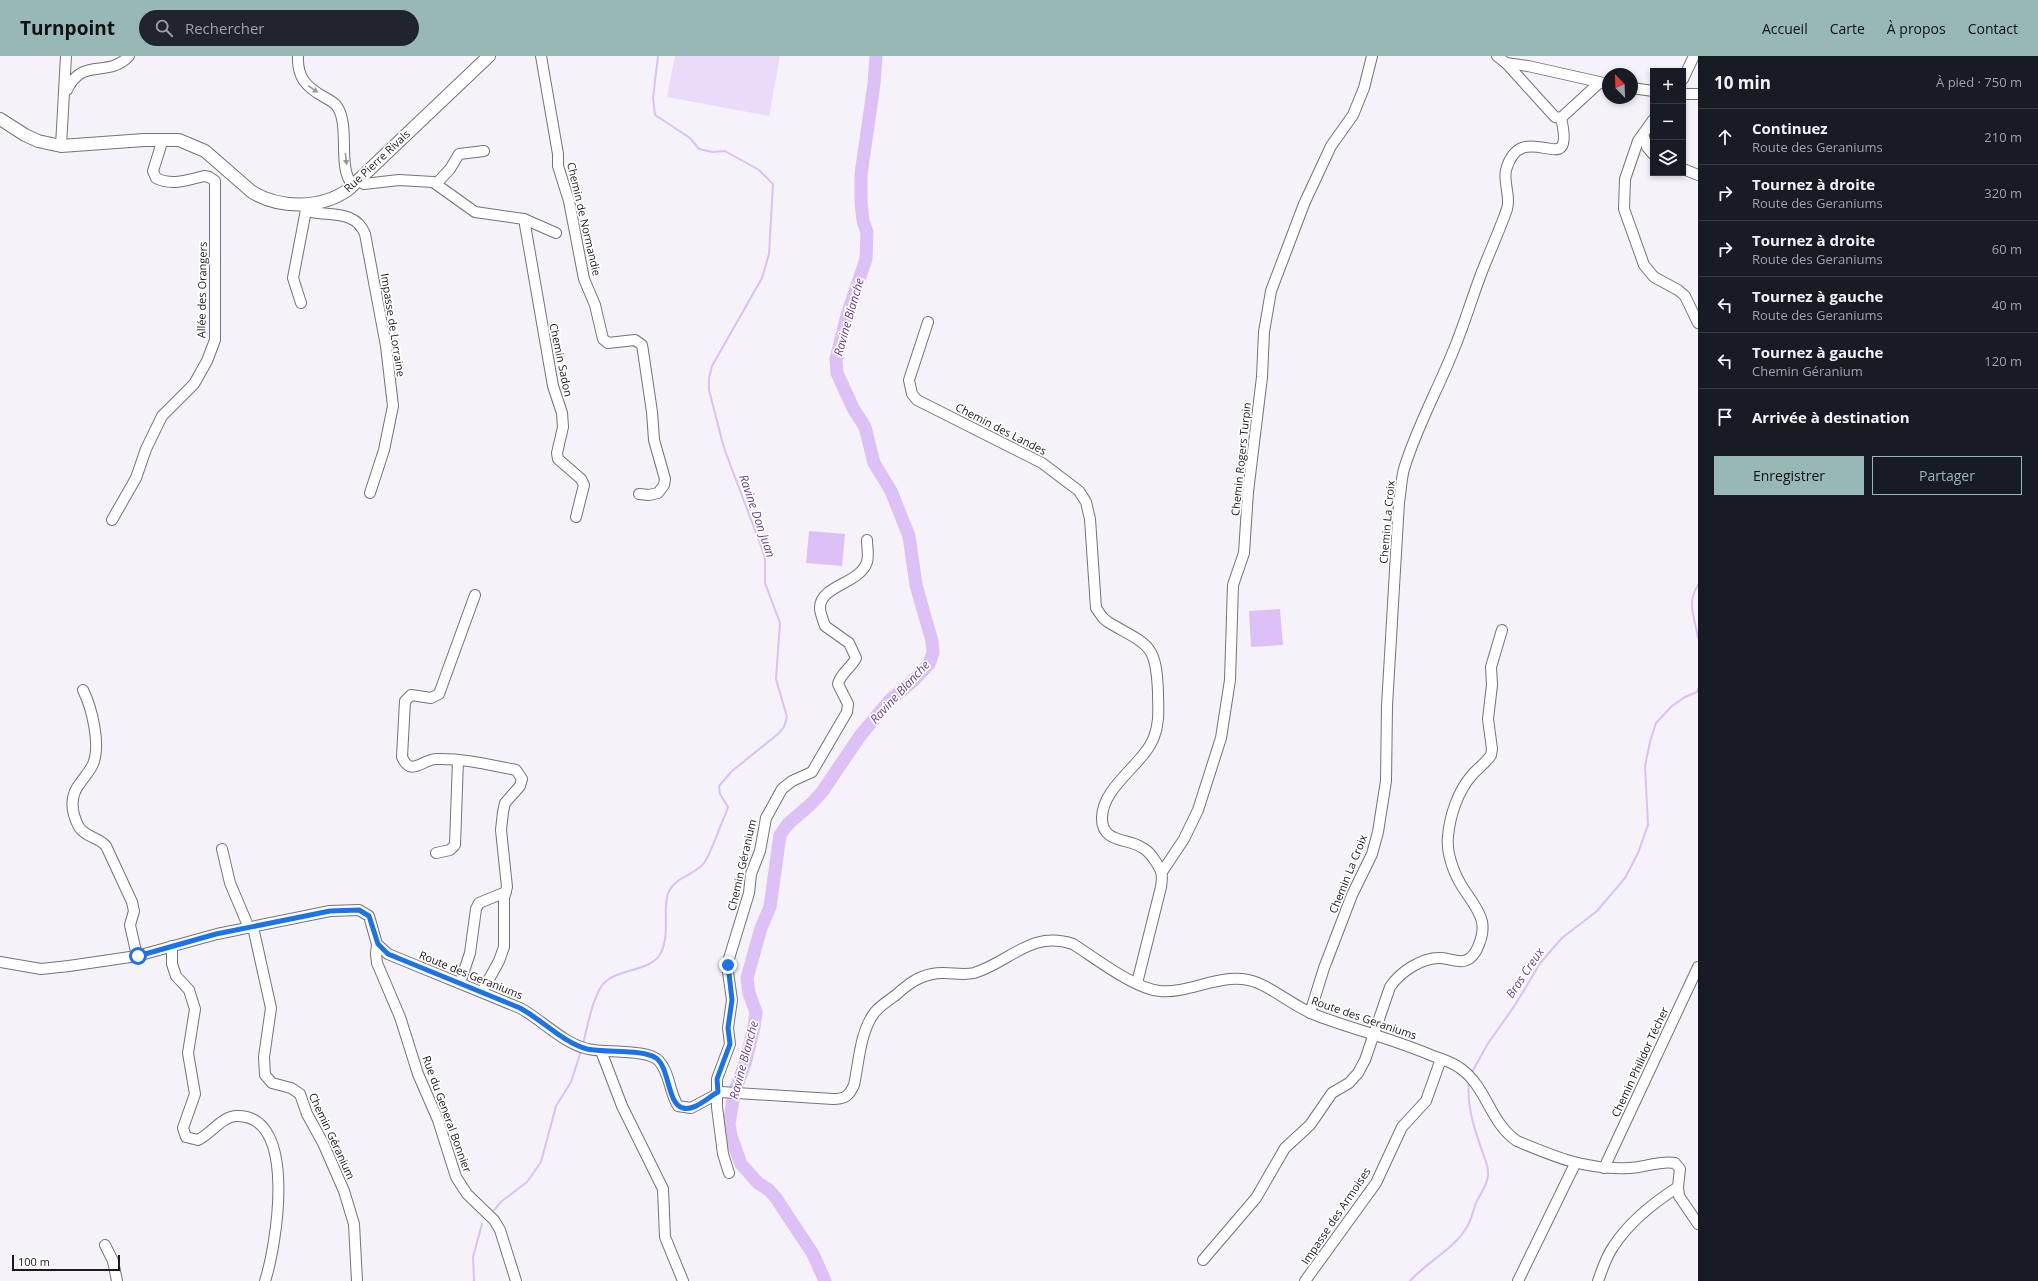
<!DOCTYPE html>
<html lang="fr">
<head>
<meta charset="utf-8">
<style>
	:root { --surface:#171b24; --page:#20242c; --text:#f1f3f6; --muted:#9ea1a6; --line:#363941; --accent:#97b8b4 }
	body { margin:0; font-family:"Open Sans",sans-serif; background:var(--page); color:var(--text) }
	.controls { position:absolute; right:12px; top:12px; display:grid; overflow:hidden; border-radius:0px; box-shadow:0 2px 6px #0003 }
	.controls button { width:36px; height:36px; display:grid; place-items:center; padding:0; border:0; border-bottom:1px solid var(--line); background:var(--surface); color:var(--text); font:20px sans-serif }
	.compass { position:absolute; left:1602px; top:12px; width:36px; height:36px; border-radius:50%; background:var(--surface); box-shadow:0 2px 6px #0003; rotate:337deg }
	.scale { position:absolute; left:12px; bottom:10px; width:108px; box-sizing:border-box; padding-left:4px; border:2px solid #1b191c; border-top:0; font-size:11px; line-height:14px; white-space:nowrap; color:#1b191c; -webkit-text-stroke:3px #fff; paint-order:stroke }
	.stop { position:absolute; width:12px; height:12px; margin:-9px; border:3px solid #1a73e8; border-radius:50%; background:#fff }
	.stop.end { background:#1a73e8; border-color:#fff; box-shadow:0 1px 4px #0008 }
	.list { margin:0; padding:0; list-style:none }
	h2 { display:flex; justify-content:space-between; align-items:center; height:52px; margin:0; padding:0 16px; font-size:17px }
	h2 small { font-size:13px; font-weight:400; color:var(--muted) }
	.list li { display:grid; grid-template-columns:26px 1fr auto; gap:12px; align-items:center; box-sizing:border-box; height:56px; padding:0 16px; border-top:1px solid var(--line) }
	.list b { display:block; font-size:15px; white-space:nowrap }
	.list p { margin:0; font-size:13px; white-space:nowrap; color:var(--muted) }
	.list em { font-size:13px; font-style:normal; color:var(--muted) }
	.actions { display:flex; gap:8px; padding:12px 16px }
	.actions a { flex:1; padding:9px 0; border:1px solid var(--accent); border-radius:0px; text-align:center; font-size:14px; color:var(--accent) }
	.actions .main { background:var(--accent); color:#111 }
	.icon { flex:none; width:22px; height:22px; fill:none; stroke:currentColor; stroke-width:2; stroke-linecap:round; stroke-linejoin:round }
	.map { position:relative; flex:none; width:1698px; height:1225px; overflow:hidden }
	header { display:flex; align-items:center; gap:24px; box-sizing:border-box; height:56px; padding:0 20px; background:var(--accent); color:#111 }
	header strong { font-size:19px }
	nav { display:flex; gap:22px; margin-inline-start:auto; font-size:14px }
	.search { width:280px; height:36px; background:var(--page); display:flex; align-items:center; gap:10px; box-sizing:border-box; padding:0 14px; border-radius:22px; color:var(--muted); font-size:15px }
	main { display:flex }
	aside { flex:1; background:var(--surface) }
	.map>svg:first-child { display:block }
	.green { fill:#eadbf9 }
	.water { fill:#dcc0f6 }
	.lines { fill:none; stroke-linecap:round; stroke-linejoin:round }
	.stream { stroke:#dcc0f6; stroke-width:2 }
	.river { stroke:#dcc0f6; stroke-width:13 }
	.minor-casing { stroke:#767279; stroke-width:12 }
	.major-casing { stroke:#767279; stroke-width:14 }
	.minor { stroke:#fff; stroke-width:10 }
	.major { stroke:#fff; stroke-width:12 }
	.oneway { fill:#989899 }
	.route { stroke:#1a73e8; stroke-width:5 }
	.labels { text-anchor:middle; stroke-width:3.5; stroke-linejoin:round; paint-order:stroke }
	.street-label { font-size:11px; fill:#1b191c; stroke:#fff }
	.water-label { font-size:12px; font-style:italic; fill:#693d8c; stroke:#fff }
</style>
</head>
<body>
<header>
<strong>Turnpoint</strong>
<div class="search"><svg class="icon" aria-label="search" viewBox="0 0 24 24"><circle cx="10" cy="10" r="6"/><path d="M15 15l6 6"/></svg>Rechercher</div>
<nav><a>Accueil</a><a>Carte</a><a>À propos</a><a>Contact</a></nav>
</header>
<main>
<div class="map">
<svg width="1698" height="1225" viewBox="0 0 1698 1225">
	<rect width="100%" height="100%" fill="#f5f2f9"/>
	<path class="green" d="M675,0h105l-11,60 -102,-19z"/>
	<g class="water">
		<path d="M809,475l36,3 -3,32 -36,-3z"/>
		<path d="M1280,553l3,36 -32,2 -2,-36z"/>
	</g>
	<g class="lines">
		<g class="stream">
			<path d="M1698,529c-12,19 -3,32 0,53"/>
			<path d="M583,988c4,-15 10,-51 22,-62 14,-13 43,-11 54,-26 13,-20 2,-49 10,-65 8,-15 26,-16 35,-28 7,-9 16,-38 22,-50l2,-6 -8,-13 -1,-8 13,-15 46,-37 6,-7 3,-10 -11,-38 4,-56 -15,-40v-24l-4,-13 -37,-98 -15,-58v-12l3,-12 50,-88 7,-24 4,-70 -14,-14 -34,-19 -13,1 -13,-3 -9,-11 -35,-23 -2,-17 5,-42"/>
			<path d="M1471,1018l16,-29 28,-40 26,-43 21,-24 35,-27 28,-33 13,-25 10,-28 -3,-59 5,-24 6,-19 16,-17 13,-9 12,-5 1,-3"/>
			<path d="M494,1154l8,-9 25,-19 14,-20 15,-56 15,-24 10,-31"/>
			<path d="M474,1225l-1,-24 9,-33"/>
			<path d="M1410,1225c17,-19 44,-32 57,-54 5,-8 6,-18 10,-26 7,-14 15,-22 9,-39 -9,-26 -20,-53 -17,-80"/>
		</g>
		<path class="river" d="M825,1225l-12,-27 -37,-56 -7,-8 -11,-7 -17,-19 -10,-28 -2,-11 5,-32 11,-29 9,-37 2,-15 -7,-19 -2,-15 14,-50 9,-21 10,-72 8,-11 24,-21 10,-11 38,-56 30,-36 23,-19 16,-17 4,-11 -1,-12 -16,-56 -7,-49 -18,-45 -17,-28 -9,-36 -12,-19 -16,-35 -1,-14 11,-44 19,-56 1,-27 -4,-11 -2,-19v-28l13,-90 2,-28"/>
		<g class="minor-casing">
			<g id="minor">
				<path d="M298,0c-1,21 8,31 26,41 5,3 11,5 14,11 12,20 -1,62 15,77"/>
				<path d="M541,0l17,98v12l11,35 15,78 11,26 8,34 5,4 27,-3 7,5 1,6 9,61 2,28 11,39 -1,6 -6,8 -9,2 -10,-1"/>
				<path d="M1497,0l9,7 22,3 80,18"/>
				<path d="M1683,23l11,-23"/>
				<path d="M1632,32l21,3"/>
				<path d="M67,34c16,-34 40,-11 62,-34"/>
				<path d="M1683,38h15"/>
				<path d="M1561,62l38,-35"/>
				<path d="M1653,64l-15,21 -13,38 -1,30 20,56 10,12 24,13 7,6 13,27"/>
				<path d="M1643,78l4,13 6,7"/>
				<path d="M61,90l5,-90"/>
				<path d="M1683,113l15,6"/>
				<path d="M359,124l5,4 35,-4 34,2 42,30 49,7 32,14"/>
				<path d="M437,127l13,-14 9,-15 25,-3"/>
				<path d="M302,148l4,6 6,2c20,4 44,-1 53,22l21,112 7,60 -9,44 -14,43"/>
				<path d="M524,163l29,167 9,27 1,14 -6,26 1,6 23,20 3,6 -8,32"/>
				<path d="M301,247l-8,-25 13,-68"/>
				<path d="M928,266l-19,58 3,14 5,6 125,63 37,28 7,11 4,17 6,89 7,10 5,4c40,24 48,20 50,70 0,15 2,30 -4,45 -10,27 -51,49 -52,80 -1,26 25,21 39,30 7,3 10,8 15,15 6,10 7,12 5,25l-24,96"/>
				<path d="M112,464l24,-42 10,-29 16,-33 32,-32 13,-23 8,-21v-159l-6,-4 -5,-1c-15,4 -33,10 -48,2l-3,-7 10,-32"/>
				<path d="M475,539l-36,99 -8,4 -20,-3 -6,6 -3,56c9,20 19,3 34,2 27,-1 54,6 80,11l6,9 -2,7 -15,17 -2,9 -2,18 6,57 -3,11v49l-5,14 -17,31"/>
				<path d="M83,634c9,18 18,55 10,74 -3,7 -8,12 -12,18 -12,14 -10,30 -2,45 7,11 20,10 27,19l26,56 2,9 -4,14 7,31"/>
				<path d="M222,793l8,34 19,45"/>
				<path d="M436,797l14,-3 5,-5 3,-85"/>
				<path d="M1162,816l22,-33 14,-29 23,-72 9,-58 3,-95 11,-32 4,-61 14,-115 2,-45 7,-41 33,-87 27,-58 22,-31 11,-27 8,-32"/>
				<path d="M253,871l18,81 -7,49 1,18 7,8 19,5 9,6 7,20 16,29 21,48 10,33 3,57"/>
				<path d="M377,888l-1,10 1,9 23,54 18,57 20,46 18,57 11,17 27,26 6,10 16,51"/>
				<path d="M172,890v18l4,12 13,14 6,19 -7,44 7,41 -12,34 3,9 12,3c13,-6 24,-24 39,-24 62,-1 39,131 28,165"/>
				<path d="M0,906l41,7 28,-3 68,-10 80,-22 113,-23 29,-1 10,6 8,28 11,10 132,54c22,12 44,36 68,41 16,4 61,0 71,12 11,12 10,31 19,45l13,2 30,-16 112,7c12,0 16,-3 21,-14 5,-23 6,-54 21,-73 5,-6 14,-12 21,-17 11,-10 21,-18 36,-21 14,-3 29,2 42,-1 36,-11 57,-43 99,-29 22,14 62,45 87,47 32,3 66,-22 98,-8 21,9 38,25 60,33 38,14 78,24 115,40 9,3 19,6 27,12 27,19 30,55 57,73 38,16 69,29 112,27 15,0 31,-8 46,-5l5,6 -2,18 1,9 19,28"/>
				<path d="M460,927l10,-30 6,-44 3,-6 27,-11"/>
				<path d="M1310,957l14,-45 28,-73 20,-41 6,-22 8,-51 1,-75 12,-204c2,-11 2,-22 5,-33 12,-40 32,-76 48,-115 12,-28 20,-57 31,-85 8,-20 17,-40 24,-60 4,-13 -4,-26 -1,-39 16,-57 71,16 55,-52l-6,-1 -49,-54"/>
				<path d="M601,995l21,55 41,83 2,48 18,44"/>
				<path d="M1604,1112l94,-201"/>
				<path d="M729,1117l-6,-19 -6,-47v-28l13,-35 -2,-16 4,-28 -5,-35 22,-72 2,-19 9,-23 6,-33 16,-29 10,-8 20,-9 35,-60 1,-8 -10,-20c2,-10 13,-16 18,-26l-7,-15 -24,-17c-2,-6 -5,-13 -5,-18 0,-23 40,-24 47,-46 2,-6 0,-15 0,-22"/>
				<path d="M105,1189l8,16 4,20"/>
				<path d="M1203,1204l53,-62 29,-50 25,-23 22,-32 17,-10 9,-10 7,-13 25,-73c10,-15 32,-30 51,-29 13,1 25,10 35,-7 15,-29 2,-40 -13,-63 -9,-14 -17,-35 -15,-52 2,-21 10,-45 24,-61 6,-7 14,-12 19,-20l1,-6 -4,-30 4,-34 -1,-18 11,-37"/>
				<path d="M1305,1225l71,-98 26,-56 24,-26 15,-42"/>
				<path d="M1518,1225l57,-117"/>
				<path d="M1598,1225c4,-11 8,-24 15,-34 16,-25 40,-44 65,-60"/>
			</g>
		</g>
		<g class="major-casing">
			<path id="major" d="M0,63l25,16 13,6 23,5 83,-6h35l26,11 47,41c28,17 70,17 97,-3l140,-133"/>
		</g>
		<use href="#minor" class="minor"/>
		<use href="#major" class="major"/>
	</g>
	<defs><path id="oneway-solid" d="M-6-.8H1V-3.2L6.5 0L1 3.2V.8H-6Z"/></defs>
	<g class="oneway">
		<use href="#oneway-solid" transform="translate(313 33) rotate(35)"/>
		<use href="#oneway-solid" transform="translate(346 103) rotate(84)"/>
	</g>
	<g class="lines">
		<path class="route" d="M138,900l78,-22 114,-23 29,-1 10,6 9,28 10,10 132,54c22,12 44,35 67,41 19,4 56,0 69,9 14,10 11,46 27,50 12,3 24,-10 35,-16l-1,-13 13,-35 -2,-16 4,-28 -4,-35"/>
	</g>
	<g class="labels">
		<g class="street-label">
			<text transform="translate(377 105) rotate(-43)" y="4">Rue Pierre Rivals</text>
			<text transform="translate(584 163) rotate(77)" y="4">Chemin de Normandie</text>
			<text transform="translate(202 234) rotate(-89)" y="4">Allée des Orangers</text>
			<text transform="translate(393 269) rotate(81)" y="4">Impasse de Lorraine</text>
			<text transform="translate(561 304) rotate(78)" y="4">Chemin Sadon</text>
			<text transform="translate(1001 373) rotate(27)" y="4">Chemin des Landes</text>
			<text transform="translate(1241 403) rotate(-84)" y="4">Chemin Rogers Turpin</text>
			<text transform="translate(1387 466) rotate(-85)" y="4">Chemin La Croix</text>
			<text transform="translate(742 809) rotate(-77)" y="4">Chemin Géranium</text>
			<text transform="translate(1348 818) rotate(-68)" y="4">Chemin La Croix</text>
			<text transform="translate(471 919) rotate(22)" y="4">Route des Geraniums</text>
			<text transform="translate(1364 962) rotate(19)" y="4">Route des Geraniums</text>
			<text transform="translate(1640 1006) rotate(-65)" y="4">Chemin Philidor Técher</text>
			<text transform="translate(447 1058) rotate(70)" y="4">Rue du General Bonnier</text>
			<text transform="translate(332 1080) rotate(65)" y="4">Chemin Géranium</text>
			<text transform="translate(1336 1160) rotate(-56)" y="4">Impasse des Armoises</text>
		</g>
		<g class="water-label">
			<text transform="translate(849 261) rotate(-74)" y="4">Ravine Blanche</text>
			<text transform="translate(757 460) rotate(71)" y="4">Ravine Don Juan</text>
			<text transform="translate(900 636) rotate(-47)" y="4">Ravine Blanche</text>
			<text transform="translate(1525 917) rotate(-56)" y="4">Bras Creux</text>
			<text transform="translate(744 1004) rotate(-75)" y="4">Ravine Blanche</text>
		</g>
	</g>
</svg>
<div class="controls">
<button>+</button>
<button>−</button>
<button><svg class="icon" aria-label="layers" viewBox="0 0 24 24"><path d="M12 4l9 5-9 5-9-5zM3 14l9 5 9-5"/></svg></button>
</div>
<svg class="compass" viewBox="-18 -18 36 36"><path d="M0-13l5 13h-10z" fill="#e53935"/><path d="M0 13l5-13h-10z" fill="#9ea1a6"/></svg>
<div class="scale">100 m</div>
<div class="stop" style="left:138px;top:900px"></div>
<div class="stop end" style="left:728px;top:909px"></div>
</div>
<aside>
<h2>10 min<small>À pied · 750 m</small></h2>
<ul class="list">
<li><svg class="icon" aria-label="ahead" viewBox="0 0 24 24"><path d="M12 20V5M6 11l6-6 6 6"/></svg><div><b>Continuez</b><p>Route des Geraniums</p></div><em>210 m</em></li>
<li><svg class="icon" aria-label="right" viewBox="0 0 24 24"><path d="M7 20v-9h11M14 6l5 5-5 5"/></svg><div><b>Tournez à droite</b><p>Route des Geraniums</p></div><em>320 m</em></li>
<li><svg class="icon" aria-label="right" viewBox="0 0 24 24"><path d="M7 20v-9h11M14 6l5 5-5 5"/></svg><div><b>Tournez à droite</b><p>Route des Geraniums</p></div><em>60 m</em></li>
<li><svg class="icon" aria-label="left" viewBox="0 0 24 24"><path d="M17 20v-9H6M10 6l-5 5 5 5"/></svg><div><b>Tournez à gauche</b><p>Route des Geraniums</p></div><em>40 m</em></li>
<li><svg class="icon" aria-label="left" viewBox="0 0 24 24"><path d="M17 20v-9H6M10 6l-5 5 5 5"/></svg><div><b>Tournez à gauche</b><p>Chemin Géranium</p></div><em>120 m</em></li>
<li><svg class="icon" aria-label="arrive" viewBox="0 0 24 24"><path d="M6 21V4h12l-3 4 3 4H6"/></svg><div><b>Arrivée à destination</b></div></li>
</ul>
<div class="actions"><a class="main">Enregistrer</a><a>Partager</a></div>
</aside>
</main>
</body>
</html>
